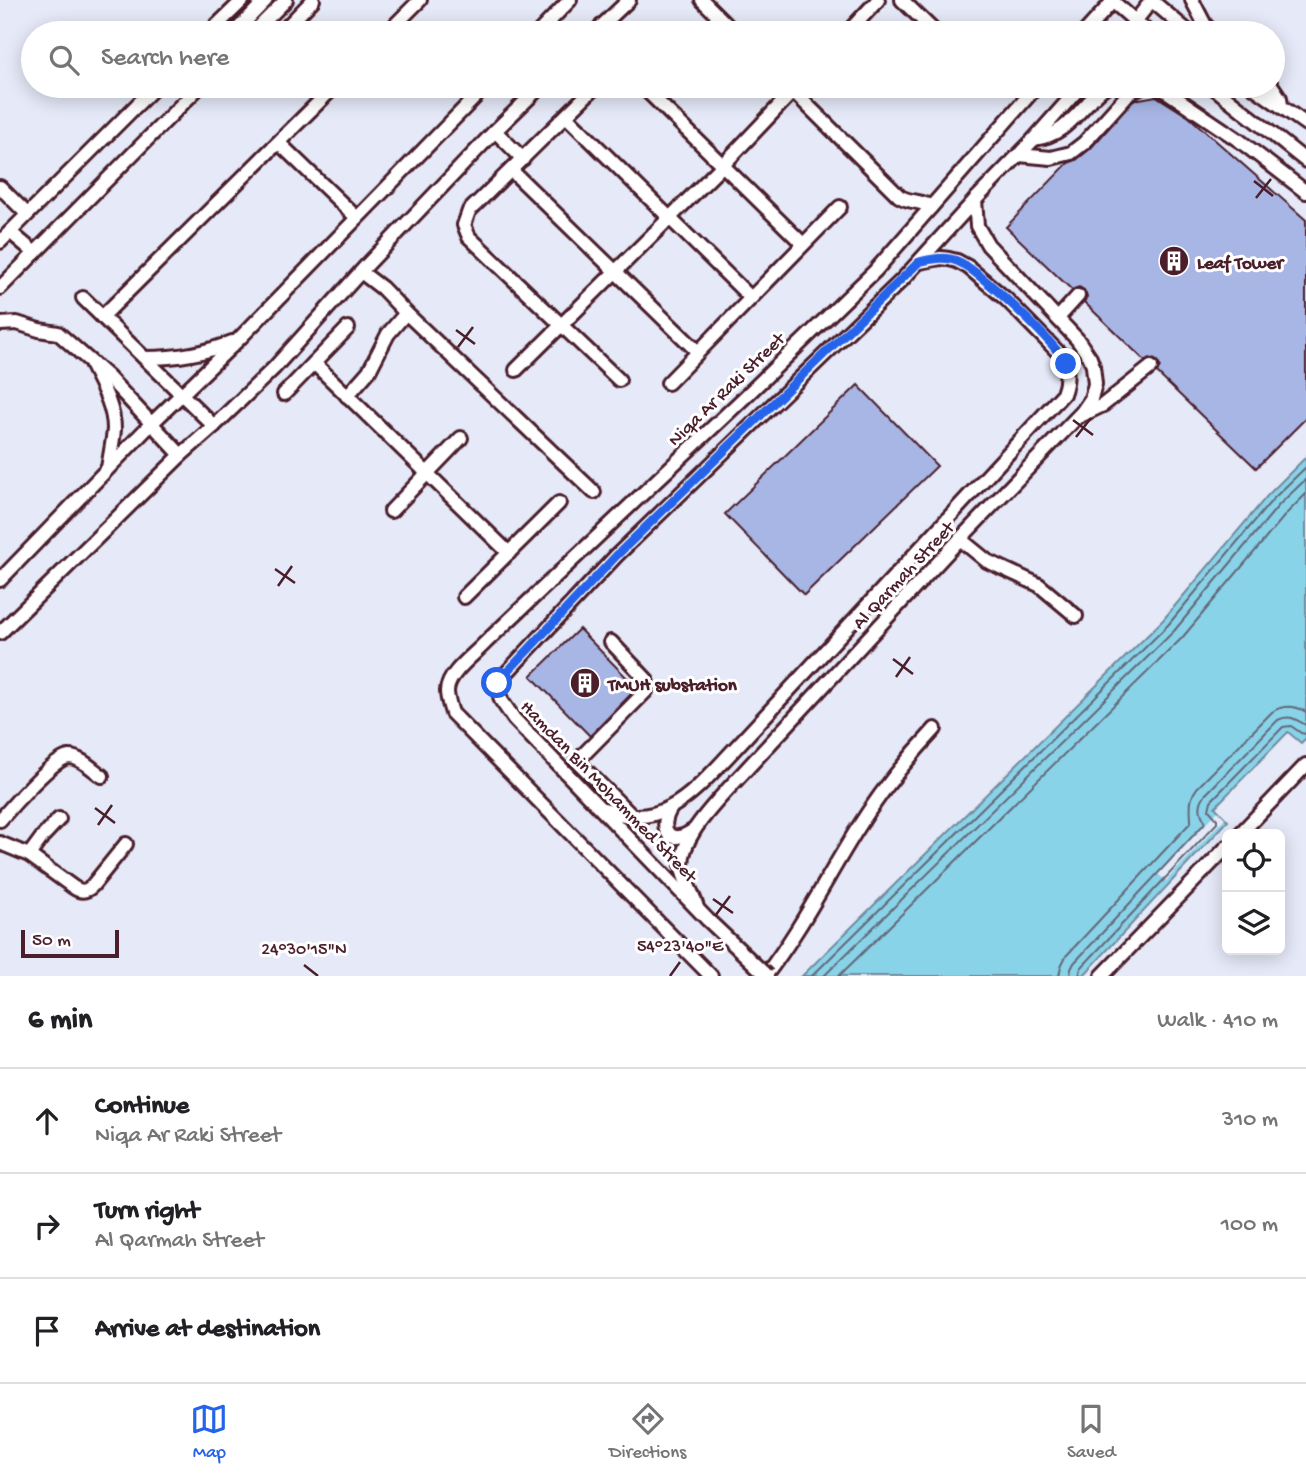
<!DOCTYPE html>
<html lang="en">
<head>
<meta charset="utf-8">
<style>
	:root { --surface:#fff; --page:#f2f2f2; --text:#202124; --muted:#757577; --line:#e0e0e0; --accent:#2563eb }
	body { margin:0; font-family:"Gochi Hand",sans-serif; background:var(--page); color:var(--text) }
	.controls { position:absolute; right:21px; bottom:21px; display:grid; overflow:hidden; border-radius:10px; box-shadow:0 4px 18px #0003 }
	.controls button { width:63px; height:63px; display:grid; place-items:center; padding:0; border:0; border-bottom:2px solid var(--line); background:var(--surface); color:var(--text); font:35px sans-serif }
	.scale { position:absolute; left:21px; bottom:18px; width:98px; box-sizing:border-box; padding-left:7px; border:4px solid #4a1f2b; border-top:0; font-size:19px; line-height:24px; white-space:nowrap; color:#4a1f2b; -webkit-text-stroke:5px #fff; paint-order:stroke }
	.stop { position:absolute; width:21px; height:21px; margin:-16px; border:5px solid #2563eb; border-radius:50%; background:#fff }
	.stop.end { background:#2563eb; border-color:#fff; box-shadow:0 2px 7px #0008 }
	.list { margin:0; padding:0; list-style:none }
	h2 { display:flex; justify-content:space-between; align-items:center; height:91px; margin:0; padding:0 28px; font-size:30px }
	h2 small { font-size:23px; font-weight:400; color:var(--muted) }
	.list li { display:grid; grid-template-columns:46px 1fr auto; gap:21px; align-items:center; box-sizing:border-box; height:105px; padding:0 28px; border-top:2px solid var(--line) }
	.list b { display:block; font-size:26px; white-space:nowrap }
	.list p { margin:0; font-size:23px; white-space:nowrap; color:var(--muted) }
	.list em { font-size:23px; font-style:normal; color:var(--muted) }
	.icon { flex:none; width:38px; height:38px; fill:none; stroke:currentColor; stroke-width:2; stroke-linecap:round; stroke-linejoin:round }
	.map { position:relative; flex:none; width:1306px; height:976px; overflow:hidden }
	.search { position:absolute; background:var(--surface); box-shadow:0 4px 18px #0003; left:21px; right:21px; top:21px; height:77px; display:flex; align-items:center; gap:18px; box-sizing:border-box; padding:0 24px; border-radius:38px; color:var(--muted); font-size:26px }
	.sheet { height:406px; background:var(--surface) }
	nav { display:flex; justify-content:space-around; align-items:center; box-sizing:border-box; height:98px; border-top:2px solid var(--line); background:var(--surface); font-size:19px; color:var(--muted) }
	nav a { display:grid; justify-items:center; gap:4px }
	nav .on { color:var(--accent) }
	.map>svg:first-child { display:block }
	.water { fill:#89d3e9; stroke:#708b9d; stroke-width:2 }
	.pier { fill:#e5e9f8 }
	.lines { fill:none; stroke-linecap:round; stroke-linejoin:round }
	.shore { stroke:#636777; stroke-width:2 }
	.building { fill:#a8b6e6; stroke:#4a1f2b; stroke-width:2 }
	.minor-casing { stroke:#4a1f2b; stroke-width:18 }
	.minor { stroke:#fff; stroke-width:12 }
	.minor-bridge-casing { stroke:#4a1f2b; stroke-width:18; stroke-linecap:butt }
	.minor-bridge { stroke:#fff; stroke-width:12 }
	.route { stroke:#2563eb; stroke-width:9 }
	.ticks { fill:none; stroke:#4a1f2b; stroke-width:2.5 }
	.labels { text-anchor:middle; stroke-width:6; stroke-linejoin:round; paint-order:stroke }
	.poi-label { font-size:19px; font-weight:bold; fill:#4a1f2b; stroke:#fff; text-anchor:start }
	.street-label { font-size:19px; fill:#4a1f2b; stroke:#fff }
	.ticks-label { font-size:18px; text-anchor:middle; fill:#4a1f2b; stroke:#fff; stroke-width:6; stroke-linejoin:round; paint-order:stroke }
</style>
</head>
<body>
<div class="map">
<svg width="1306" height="976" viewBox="0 0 1306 976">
	<rect width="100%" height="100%" fill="#e5e9f8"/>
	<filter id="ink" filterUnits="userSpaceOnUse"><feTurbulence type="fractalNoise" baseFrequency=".0143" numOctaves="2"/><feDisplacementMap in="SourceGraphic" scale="14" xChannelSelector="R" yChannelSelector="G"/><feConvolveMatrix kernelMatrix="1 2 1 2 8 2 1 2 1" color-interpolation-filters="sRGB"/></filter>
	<g filter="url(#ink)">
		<path class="water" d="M1306,457v281l-5,5 -13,-11 -73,75 13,14 -145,155h-281l361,-356 105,-125z"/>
		<path class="pier" d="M1218,811l7,7 -59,63 -8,-7z"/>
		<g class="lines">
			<g class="shore">
				<path d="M812,976l356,-351 105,-126 33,-32"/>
				<path d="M824,976l350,-345 105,-126 27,-26"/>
				<path d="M839,976l343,-338 105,-125 19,-19"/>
				<path d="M1059,976l2,-10 5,-10 125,-134c0,-13 -3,-22 6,-34l75,-76c11,-7 22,-7 34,0"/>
				<path d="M1070,976l1,-7 3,-6 130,-139 1,-3c-6,-9 -7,-17 0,-26l73,-75c12,-6 18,0 28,5"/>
				<path d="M1079,976l2,-8 136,-145v-4l-8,-9 2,-9 72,-74 8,-1 10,7 5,1"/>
			</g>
		</g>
		<g class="building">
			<path d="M1156,96l33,21 117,103v198l-50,50 -99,-95 3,-7 -3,-5 -7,-3 -5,3 -61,-59 3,-5 -3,-7 -5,-3 -7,3 -66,-63 62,-64 8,-3 14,-11 44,-49z"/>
			<path d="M858,385l79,81 -133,129 -79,-81z"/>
			<path d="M579,629l58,59 -47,48 -59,-60z"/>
		</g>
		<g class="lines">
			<g class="minor-casing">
				<g id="minor">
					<path d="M702,0l33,33"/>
					<path d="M902,0l34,33"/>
					<path d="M1111,0l38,33"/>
					<path d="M1151,0l39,33"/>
					<path d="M1192,0l13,25 9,8"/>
					<path d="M209,33l34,-33"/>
					<path d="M234,33l32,-33"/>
					<path d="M253,33l33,-33"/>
					<path d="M281,33l32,-33"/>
					<path d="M387,33l33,-33"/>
					<path d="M538,33l32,-33"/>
					<path d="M594,33l35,-33"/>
					<path d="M847,33l31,-33"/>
					<path d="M1084,33l30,-33"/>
					<path d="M1126,33l26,-33"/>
					<path d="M596,86l-127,125 -5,14 5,12 150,143"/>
					<path d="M642,86l161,158"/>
					<path d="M788,86l111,110c10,7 22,4 32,11"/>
					<path d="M1156,86l7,3 77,52 66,51"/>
					<path d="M1212,86l94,75"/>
					<path d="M1252,86l54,38"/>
					<path d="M1272,86l8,12 1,8"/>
					<path d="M566,116l185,182"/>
					<path d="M495,131l28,28"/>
					<path d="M1034,139c36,-4 46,-34 72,-53"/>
					<path d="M279,143l78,75"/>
					<path d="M1019,155l32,3 20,-5 13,-10 45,-50 13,-7"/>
					<path d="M511,170l187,182"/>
					<path d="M0,187l27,27"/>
					<path d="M10,232l25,21"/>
					<path d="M0,242l156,-156"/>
					<path d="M361,272l21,16 24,25 188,179"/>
					<path d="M0,288l200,-202"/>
					<path d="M83,298l131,128"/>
					<path d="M102,317l233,-231"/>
					<path d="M1058,318l20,-22"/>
					<path d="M0,324l17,-1 22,7 19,3 50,44 73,78"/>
					<path d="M145,358c31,0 59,-4 87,-16"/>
					<path d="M314,363l195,190"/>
					<path d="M92,366c10,20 22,41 22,63 -1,13 -4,27 -6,39"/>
					<path d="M516,370l207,-205 75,-79"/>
					<path d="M668,383l172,-176"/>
					<path d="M284,394l64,-66"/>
					<path d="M347,396l22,-25 19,-37 18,-21"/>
					<path d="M1080,416l23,-11 48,-38"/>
					<path d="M391,511l70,-73"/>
					<path d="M960,539l27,22 52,24 37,31"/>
					<path d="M0,580l152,-157 87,-84 247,-253"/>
					<path d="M464,597l95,-94"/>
					<path d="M0,633l181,-178 33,-29 60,-58 92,-102 129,-135 46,-45"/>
					<path d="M611,642l35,37 1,6 -1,6 -69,70 56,56"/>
					<path d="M671,808c-14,21 -1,39 21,23"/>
					<path d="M604,809c56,24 89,-16 125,-54l334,-361c5,-13 5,-24 0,-37l-57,-58 -38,-32 -11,-6 -8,-2 -8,-1 -21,4"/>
					<path d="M0,820c11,-13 54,-62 69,-63 12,0 24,13 33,19"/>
					<path d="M1240,834l66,-69"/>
					<path d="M0,843l29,12 44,32c7,5 13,5 19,-1l34,-42"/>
					<path d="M29,855l14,-19 16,-17"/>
					<path d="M697,908c-3,-13 -11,-24 -14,-36 -7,-29 28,-64 46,-84l231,-249 122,-127 9,-13 4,-15 -2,-18 -3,-8 -13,-19 -89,-94 -11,-19 -2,-26"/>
					<path d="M708,920l-194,-201 -13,-19 -4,-17 119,-127 286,-276 73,-80 59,-61 47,-53"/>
					<path d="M711,976l-259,-263c-2,-7 -5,-14 -5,-22 1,-18 27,-36 39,-49l262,-248 127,-123 162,-185"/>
					<path d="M765,976c35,-45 61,-97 91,-145 23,-37 50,-71 79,-102"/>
					<path d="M1102,976l125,-129"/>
				</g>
			</g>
			<use href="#minor" class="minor"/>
			<g class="minor-bridge-casing">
				<path id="minor-bridge" d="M708,920l59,56"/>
			</g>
			<use href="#minor-bridge" class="minor-bridge"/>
		</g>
	</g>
	<g class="lines" filter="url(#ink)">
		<path class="route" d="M497,683l119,-127 303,-294c12,-3 26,-6 38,-1 21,8 100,83 109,103"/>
	</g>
	<path class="ticks" d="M1254,181l19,15M1256,198l15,-19M456,330l19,14M458,347l15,-20M1073,420l20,15M1076,437l15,-19M275,569l20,14M278,586l14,-20M893,659l20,15M896,677l14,-20M95,808l20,15M98,825l14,-20M713,899l20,14M715,916l15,-20M304,965l14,11M670,976l10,-14"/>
	<defs>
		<g id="building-disc" transform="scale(1.575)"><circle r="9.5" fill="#4a1f2b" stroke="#fff"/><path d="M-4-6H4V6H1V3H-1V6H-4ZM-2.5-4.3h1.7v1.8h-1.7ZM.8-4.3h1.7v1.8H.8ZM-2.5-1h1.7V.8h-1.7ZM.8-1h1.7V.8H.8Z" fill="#fff"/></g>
	</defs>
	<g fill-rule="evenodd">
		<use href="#building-disc" x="1174" y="261"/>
		<use href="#building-disc" x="585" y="683"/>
	</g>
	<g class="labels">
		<g class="poi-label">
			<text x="1197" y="268">Leaf Tower</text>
			<text x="608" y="690">TMUH substation</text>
		</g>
		<g class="street-label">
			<text transform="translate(725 388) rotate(-44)" y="7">Niqa Ar Raki Street</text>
			<text transform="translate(902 574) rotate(-47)" y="7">Al Qarmah Street</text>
			<text transform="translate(610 790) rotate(46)" y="7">Hamdan Bin Mohammed Street</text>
		</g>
	</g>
	<g class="ticks-label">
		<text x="680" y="951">54°23'40"E</text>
		<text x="304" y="954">24°30'15"N</text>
	</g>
</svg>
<div class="controls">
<button><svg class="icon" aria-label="locate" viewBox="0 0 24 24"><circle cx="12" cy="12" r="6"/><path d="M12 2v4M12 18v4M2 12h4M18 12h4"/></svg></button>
<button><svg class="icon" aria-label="layers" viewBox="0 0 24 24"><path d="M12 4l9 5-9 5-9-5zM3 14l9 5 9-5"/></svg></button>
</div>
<div class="scale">50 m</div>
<div class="stop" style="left:497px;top:683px"></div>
<div class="stop end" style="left:1066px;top:364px"></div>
<div class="search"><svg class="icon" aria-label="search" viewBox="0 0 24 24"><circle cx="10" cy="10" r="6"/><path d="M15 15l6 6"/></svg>Search here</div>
</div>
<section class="sheet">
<h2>6 min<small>Walk · 410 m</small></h2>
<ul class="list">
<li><svg class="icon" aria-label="ahead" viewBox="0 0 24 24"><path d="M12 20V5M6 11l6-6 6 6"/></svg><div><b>Continue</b><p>Niqa Ar Raki Street</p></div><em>310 m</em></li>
<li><svg class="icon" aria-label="right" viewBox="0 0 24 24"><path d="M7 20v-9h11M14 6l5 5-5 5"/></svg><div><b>Turn right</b><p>Al Qarmah Street</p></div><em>100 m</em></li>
<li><svg class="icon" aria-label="arrive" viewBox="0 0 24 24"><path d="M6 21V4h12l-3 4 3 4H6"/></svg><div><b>Arrive at destination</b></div></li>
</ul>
</section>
<nav>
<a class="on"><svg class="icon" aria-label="map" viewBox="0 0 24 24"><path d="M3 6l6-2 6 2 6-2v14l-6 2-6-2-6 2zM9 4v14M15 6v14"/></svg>Map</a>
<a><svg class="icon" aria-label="directions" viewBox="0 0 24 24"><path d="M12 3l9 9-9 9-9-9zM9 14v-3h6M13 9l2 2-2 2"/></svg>Directions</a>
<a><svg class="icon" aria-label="saved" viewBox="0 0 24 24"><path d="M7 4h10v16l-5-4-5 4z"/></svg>Saved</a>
</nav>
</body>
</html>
